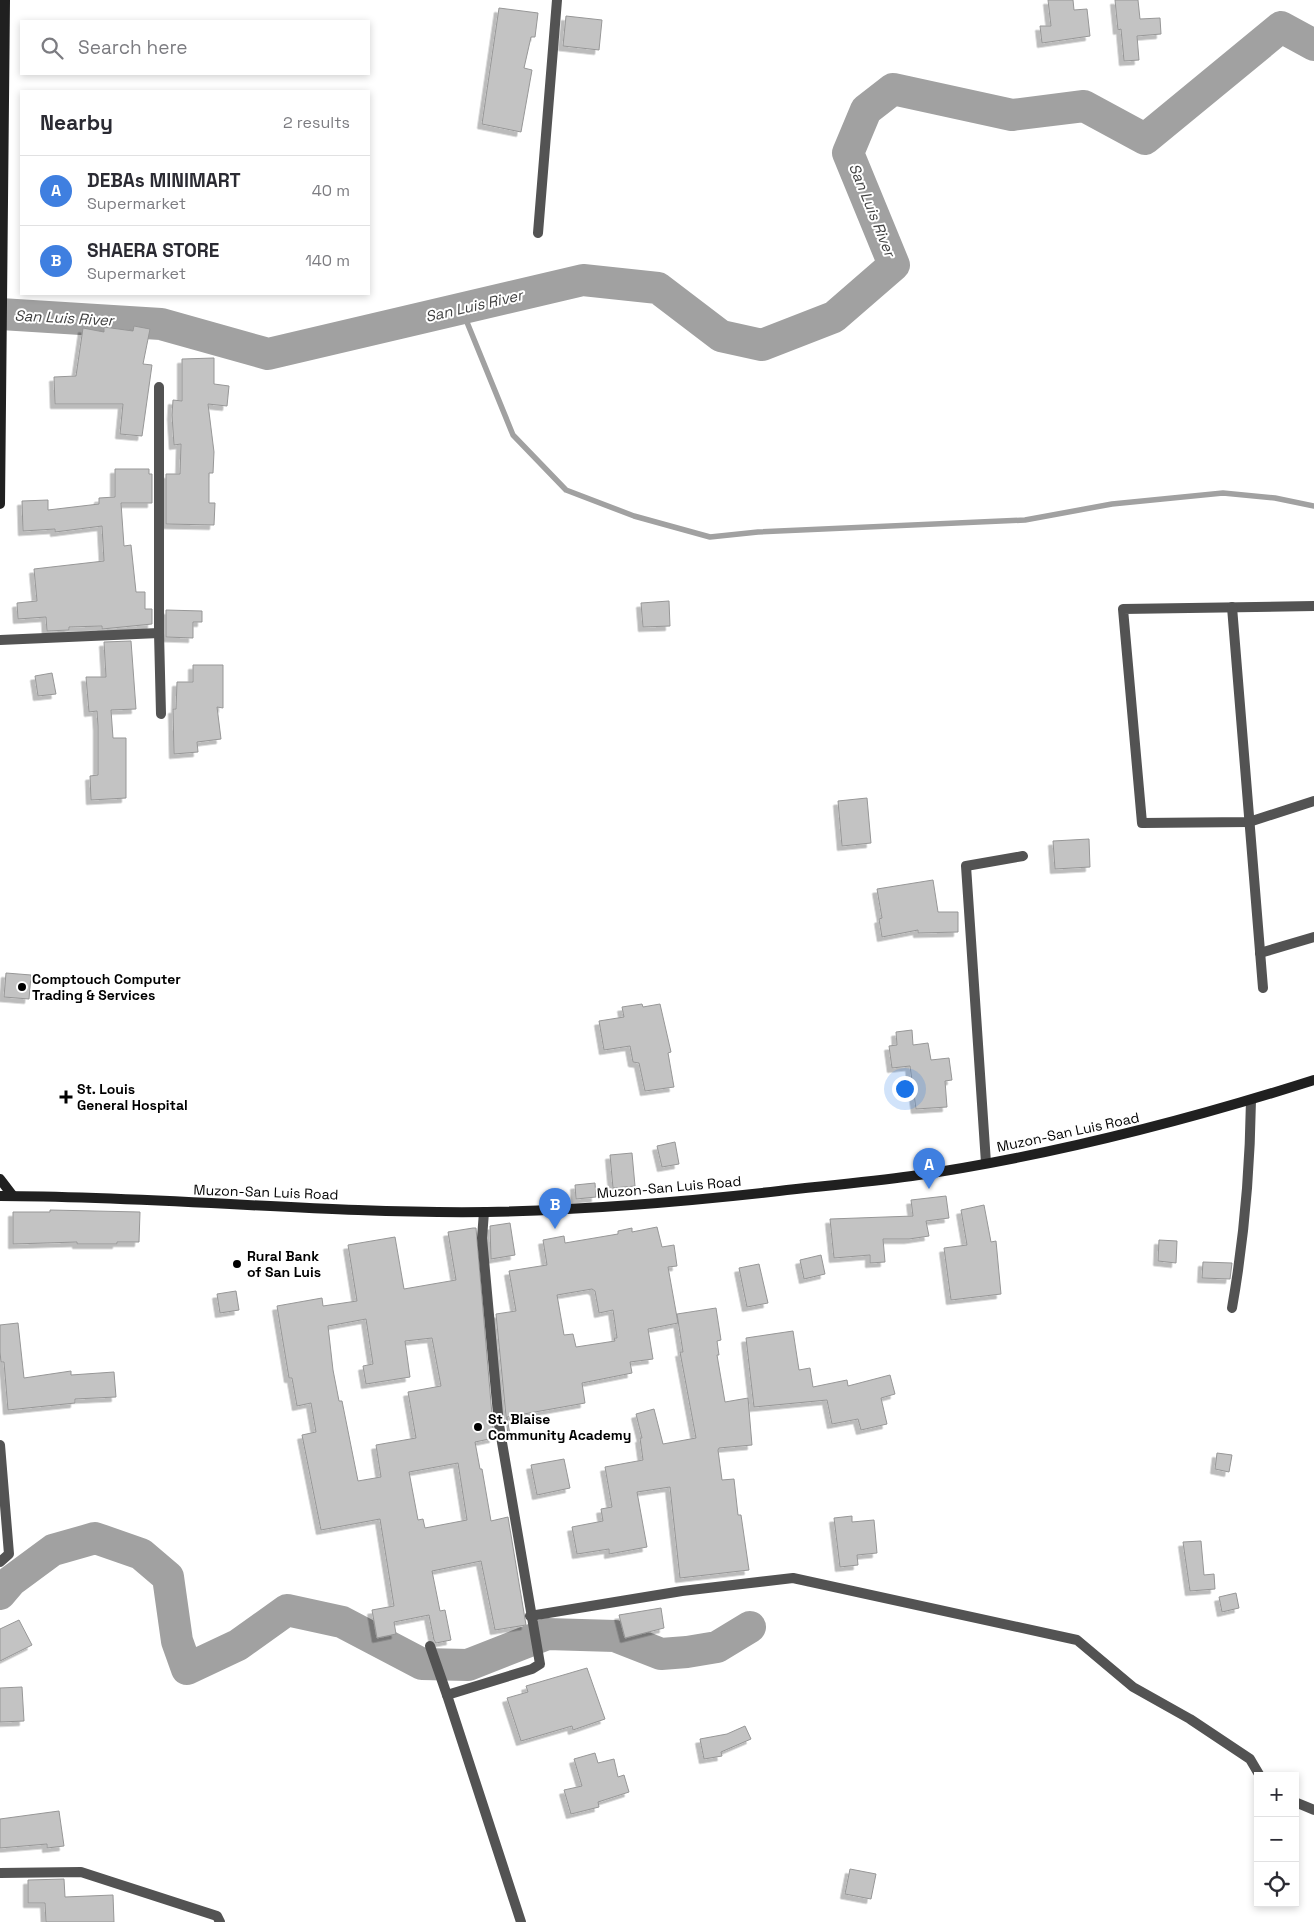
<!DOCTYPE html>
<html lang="en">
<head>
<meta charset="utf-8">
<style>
	:root { --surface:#fff; --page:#f7f7f7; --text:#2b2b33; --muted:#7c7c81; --line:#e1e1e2; --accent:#ea580c }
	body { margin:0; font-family:"Space Grotesk",sans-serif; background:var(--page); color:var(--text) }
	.controls { position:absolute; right:15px; bottom:15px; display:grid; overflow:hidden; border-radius:0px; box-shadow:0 2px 8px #0003 }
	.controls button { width:45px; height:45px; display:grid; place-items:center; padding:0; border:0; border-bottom:1px solid var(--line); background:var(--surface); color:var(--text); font:25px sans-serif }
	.you { position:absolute; left:904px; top:1088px; width:18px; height:18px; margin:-12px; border:4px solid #fff; border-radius:50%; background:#1a73e8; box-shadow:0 0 0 8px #1a73e833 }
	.badge { display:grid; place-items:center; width:32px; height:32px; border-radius:50%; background:var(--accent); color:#fff; font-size:16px; font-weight:700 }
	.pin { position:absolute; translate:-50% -41px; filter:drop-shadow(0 1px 2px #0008) }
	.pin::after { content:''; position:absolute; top:26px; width:18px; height:15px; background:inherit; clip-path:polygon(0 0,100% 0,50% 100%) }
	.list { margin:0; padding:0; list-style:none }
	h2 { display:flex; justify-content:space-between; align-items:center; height:65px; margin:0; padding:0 20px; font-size:21px }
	h2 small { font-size:16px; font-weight:400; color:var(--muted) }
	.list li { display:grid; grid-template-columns:32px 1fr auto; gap:15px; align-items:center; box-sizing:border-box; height:70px; padding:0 20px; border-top:1px solid var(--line) }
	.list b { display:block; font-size:19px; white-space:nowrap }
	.list p { margin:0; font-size:16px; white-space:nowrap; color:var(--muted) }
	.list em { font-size:16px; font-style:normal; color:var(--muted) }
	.icon { flex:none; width:28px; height:28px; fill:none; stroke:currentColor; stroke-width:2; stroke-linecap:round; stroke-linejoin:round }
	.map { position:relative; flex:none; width:1314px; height:1922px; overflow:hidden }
	.search { position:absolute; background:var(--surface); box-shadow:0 2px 8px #0003; left:20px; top:20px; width:350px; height:55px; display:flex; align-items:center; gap:12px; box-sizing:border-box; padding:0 18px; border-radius:0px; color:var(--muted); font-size:19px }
	.panel { position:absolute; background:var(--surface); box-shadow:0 2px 8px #0003; left:20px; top:90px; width:350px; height:205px; border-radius:0px }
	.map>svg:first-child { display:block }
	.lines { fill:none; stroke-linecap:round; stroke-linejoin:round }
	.stream { stroke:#a1a1a1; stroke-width:5.5 }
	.river { stroke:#a1a1a1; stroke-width:32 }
	.building { fill:#c3c3c3; stroke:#979797; fill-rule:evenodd; filter:url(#shadow) }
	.street { stroke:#535353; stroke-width:10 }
	.secondary { stroke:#202020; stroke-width:10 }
	.poi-dot { fill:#000; stroke:#fff; stroke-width:2 }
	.labels { text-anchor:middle; stroke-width:4; stroke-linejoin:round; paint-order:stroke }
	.poi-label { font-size:14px; font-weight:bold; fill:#000; stroke:#fff; text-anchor:start }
	.street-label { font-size:14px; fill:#000; stroke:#fff }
	.water-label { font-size:15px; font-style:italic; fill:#424242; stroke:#fff }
</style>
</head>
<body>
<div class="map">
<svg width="1314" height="1922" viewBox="0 0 1314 1922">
	<defs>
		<filter id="shadow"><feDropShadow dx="-4.5" dy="4.5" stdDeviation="0" flood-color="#0004"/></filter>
	</defs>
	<rect width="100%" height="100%" fill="#fff"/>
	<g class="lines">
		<path class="stream" d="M462,310l51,125 53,55 68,26 76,21 48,-5 267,-12 87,-16 111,-11 52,5 39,8"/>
		<g class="river">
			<path d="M0,314l161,10 107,30 315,-74 75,8 63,48 41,9 72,-28 60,-52 -46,-112 18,-43 27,-21 119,26 72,-9 61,33 136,-112 33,18"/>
			<path d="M0,1594l11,-13 42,-31 42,-12 46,16 27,23 9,64 10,28 51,-24 49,-35 55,12 80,42 46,1 79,-31 68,2 46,18 26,-2 30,-5 33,-20"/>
		</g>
	</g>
	<g class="building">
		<path d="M1048,0h25l1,10 13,-1 3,27 -48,7 -2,-17h11z"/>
		<path d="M1115,0h23l2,19 20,-1 1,16 -24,2 2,24 -15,1 -3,-32 -3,1z"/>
		<path d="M499,8l39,5 -3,24h-4l-7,31 8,2 -11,62 -39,-8z"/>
		<path d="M566,16l36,4 -3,30 -36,-4z"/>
		<path d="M134,326l16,3 -7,35 9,1 -10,71 -22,-2 3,-30h-68l-1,-27 22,-1 7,-48 21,4v-5l29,4z"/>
		<path d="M214,358v26l15,2 -2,20 -19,-2 6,48 -1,21h-4v30h6l-1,22 -48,-1v-50h14l1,-30 -7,1 -2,-30 1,-15 9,1v-42z"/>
		<path d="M115,469h34v5h3v29h-31l3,43 7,-1 5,47h9v17h7v15l-50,5v-3l-33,1v3l-22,1 -1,-14 -28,2 -1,-16 20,-2 -3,-32 70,-8 -2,-35 -47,6v-3l-32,2 -1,-30 26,-1v10l51,-6v-6l16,-1z"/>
		<path d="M669,601l1,25 -27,1 -2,-24z"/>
		<path d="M166,610l36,1v11h-9v16l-27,-1z"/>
		<path d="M131,641l5,68 -25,1 2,28h13v60l-35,2 -1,-24 8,-1v-49l-1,-15 -8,1 -3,-35h20l-2,-35z"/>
		<path d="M193,665h30v43l-6,-1 4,32 -24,3 1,10 -24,2 -1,-45h3l1,-27h16z"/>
		<path d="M52,673l4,21 -18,2 -3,-20z"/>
		<path d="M867,798l4,45 -29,3 -4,-45z"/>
		<path d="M1089,839l1,28 -35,2 -2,-28z"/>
		<path d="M933,880l5,32h20v20l-40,1v-3l-36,7 -3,-18 3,-1 -5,-29z"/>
		<path d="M6,973l25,2 -2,24 -25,-2z"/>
		<path d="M642,1004l1,3 17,-3 11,48 -3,1 6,34 -29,4 -6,-28 -6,-1 -3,-16 -26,4 -5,-29 25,-4 -2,-10z"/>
		<path d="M912,1030l1,15 15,-2 3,17 18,-2 3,22 -7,1 2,26 -31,2 -6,-43 -18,2 -3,-22 8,-1 -1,-13z"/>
		<path d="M675,1142l4,22 -17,3 -5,-21z"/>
		<path d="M632,1153l3,33 -22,2 -3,-33z"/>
		<path d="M595,1183l1,14 -20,2 -1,-14z"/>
		<path d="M946,1196l3,22 -23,3 3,15 -20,3h-26l2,23 -15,1v-8l-36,3 -4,-39 83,-3 -2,-16z"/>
		<path d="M984,1205l7,37 5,-1 5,53 -50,6 -7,-52 23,-3 -6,-35z"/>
		<path d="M50,1210l90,2 -1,30h-22v2h-40v-2l-64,2v-32h37z"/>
		<path d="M510,1223l5,32 -24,4 -1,-33z"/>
		<path d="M657,1227l5,20 12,-2 3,21 -9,1 10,56 -30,6 5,30 -23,3 2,11 -50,10 3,20 -78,14 3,18 -2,1 -12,-122 20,-3 -7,-40 38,-6 -4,-25 21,-4 1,7 53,-9v-3l14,-3v4zM592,1289l3,2 4,22 14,-3 4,28h-3l1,3 -39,6 -3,-13 -9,1 -7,-40z"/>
		<path d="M473,1228h3l18,210 -19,4 5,27h2l9,52 17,-4 18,108 -31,5 -14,-69 -49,10 8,40 5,-1 6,30 -15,3 -2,-3 -5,-25 -35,7 2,12 -19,4 -5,-28 22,-4 -14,-87 -59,11 -19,-95 14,-3 -5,-29 -14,3 -5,-28h-3l-12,-72 45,-8 1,8 34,-5 -9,-56 47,-8 9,52 52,-9 -8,-48zM366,1319l7,45 -10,2 3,18 44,-7 -5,-36 27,-3 9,48 -33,6 8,46 -40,7 5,32 -23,4 -16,-80h-3l-6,-31 -5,-44zM458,1463l9,57 -42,8 -2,-9 -5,1 -9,-48z"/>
		<path d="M1159,1240l18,1 -1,22 -18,-2z"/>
		<path d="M821,1255l4,19 -21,5 -4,-19z"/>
		<path d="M1203,1262l29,1 -2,16 -28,-1z"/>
		<path d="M759,1264l9,39 -21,4 -8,-39z"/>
		<path d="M236,1291l3,19 -19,3 -3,-19z"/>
		<path d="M716,1308l5,32 -4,1 2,14h-2l8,47 23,-4 4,47 -33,3 -1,2 4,30 12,-1 4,36h3l8,55 -69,8 -10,-91 -33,5 10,55 -38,7v-5l-32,5 -5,-27 31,-6 -2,-12 11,-2 -7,-40 38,-7 -3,-22h2l-6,-24 18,-5 9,35 33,-6 -16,-86h3l-6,-38z"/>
		<path d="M18,1323l6,55 47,-7v4l43,-3 2,25 -41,2v4l-67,7 -4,-48h-3l-1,-10v-27z"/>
		<path d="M793,1331l6,39 11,-2 3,19 34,-7 1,6 42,-11 5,19 -14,4 6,26 -26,6 -3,-11 -26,5 -5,-24 -73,7 -8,-69z"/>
		<path d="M1217,1453l15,2 -3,17 -14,-3z"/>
		<path d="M564,1459l6,29 -33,7 -6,-30z"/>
		<path d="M852,1516v6l22,-2 3,33 -20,2 1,10 -18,2 -6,-49z"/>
		<path d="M1201,1541l3,34 10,-1 1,15 -25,2 -7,-49z"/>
		<path d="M1236,1593l3,15 -17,4 -3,-15z"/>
		<path d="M661,1608l3,20 -39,10 -6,-23z"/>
		<path d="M19,1620l13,25 -32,16v-32z"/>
		<path d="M587,1668l18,51 -32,11 -1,-4 -51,15 -14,-43 21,-6 -2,-6z"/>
		<path d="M22,1687l2,34 -24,1v-34z"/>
		<path d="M745,1726l6,13 -30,13 1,4 -18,3 -4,-20 27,-5z"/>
		<path d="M595,1753l3,10 16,-4 4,18 6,-2 5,17 -31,10 1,5 -28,7 -7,-24 18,-4 -8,-27z"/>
		<path d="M59,1811l5,35 -17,2v-4l-47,4v-29z"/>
		<path d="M850,1869l26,5 -5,25 -26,-5z"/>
		<path d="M64,1879l1,18 48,-2 1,27h-68l-1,-19h-17v-23z"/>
	</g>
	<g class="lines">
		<g class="street">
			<path d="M538,233l19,-233"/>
			<path d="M159,387v246l2,81"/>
			<path d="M1314,606l-191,3 19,214 107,-1 65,-21"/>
			<path d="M1232,607l31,381"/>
			<path d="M0,640l159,-7"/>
			<path d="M1260,953l54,-16"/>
			<path d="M986,1163l-20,-297 57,-10"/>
			<path d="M484,1212l-2,26 17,187 41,239 -8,5 -85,26 74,227"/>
			<path d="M1232,1308c12,-68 18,-138 19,-208"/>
			<path d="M0,1445l9,109 -9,8"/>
			<path d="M530,1616l152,-25 111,-13 284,62 56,47 57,32 60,40 10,17"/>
			<path d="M430,1646l17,49"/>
			<path d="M1295,1802l19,8"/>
			<path d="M0,1873l81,-1 136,44 3,6"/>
		</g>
		<g class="secondary">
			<path d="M0,504l5,-504"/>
			<path d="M0,1179l13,17"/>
			<path d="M0,1196c162,0 324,18 487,16 98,-2 195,-10 292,-21 45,-5 89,-9 133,-15 137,-20 270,-54 402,-96"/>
		</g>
	</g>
	<g class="poi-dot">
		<circle cx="22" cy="987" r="5"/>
		<path d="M63.5 1089.5h5v5h5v5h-5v5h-5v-5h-5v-5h5z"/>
		<circle cx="237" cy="1264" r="5"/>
		<circle cx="478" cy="1427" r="5"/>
	</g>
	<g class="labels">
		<g class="poi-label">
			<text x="32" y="984">Comptouch Computer<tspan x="32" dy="16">Trading &amp; Services</tspan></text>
			<text x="77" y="1094">St. Louis<tspan x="77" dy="16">General Hospital</tspan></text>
			<text x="247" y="1261">Rural Bank<tspan x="247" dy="16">of San Luis</tspan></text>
			<text x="488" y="1424">St. Blaise<tspan x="488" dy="16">Community Academy</tspan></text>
		</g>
		<g class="street-label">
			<text transform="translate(1068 1132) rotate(-12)" y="5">Muzon-San Luis Road</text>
			<text transform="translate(669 1187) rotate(-5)" y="5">Muzon-San Luis Road</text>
			<text transform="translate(266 1192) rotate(2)" y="5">Muzon-San Luis Road</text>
		</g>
		<g class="water-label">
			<text transform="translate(872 210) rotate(68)" y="5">San Luis River</text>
			<text transform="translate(474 306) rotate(-13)" y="5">San Luis River</text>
			<text transform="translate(64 318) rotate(3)" y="5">San Luis River</text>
		</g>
	</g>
</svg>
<div class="controls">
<button>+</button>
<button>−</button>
<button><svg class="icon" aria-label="locate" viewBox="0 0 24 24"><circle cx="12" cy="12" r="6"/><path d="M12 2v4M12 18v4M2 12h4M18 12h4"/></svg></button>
</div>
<div class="you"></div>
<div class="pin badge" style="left:929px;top:1189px;background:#3f7fe0">A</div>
<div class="pin badge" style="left:555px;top:1229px;background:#3f7fe0">B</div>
<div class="search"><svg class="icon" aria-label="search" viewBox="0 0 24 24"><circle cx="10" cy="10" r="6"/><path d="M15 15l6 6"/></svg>Search here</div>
<section class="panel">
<h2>Nearby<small>2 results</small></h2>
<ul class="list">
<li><span class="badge" style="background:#3f7fe0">A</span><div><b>DEBAs MINIMART</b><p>Supermarket</p></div><em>40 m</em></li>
<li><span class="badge" style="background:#3f7fe0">B</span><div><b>SHAERA STORE</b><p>Supermarket</p></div><em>140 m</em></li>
</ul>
</section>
</div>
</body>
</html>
